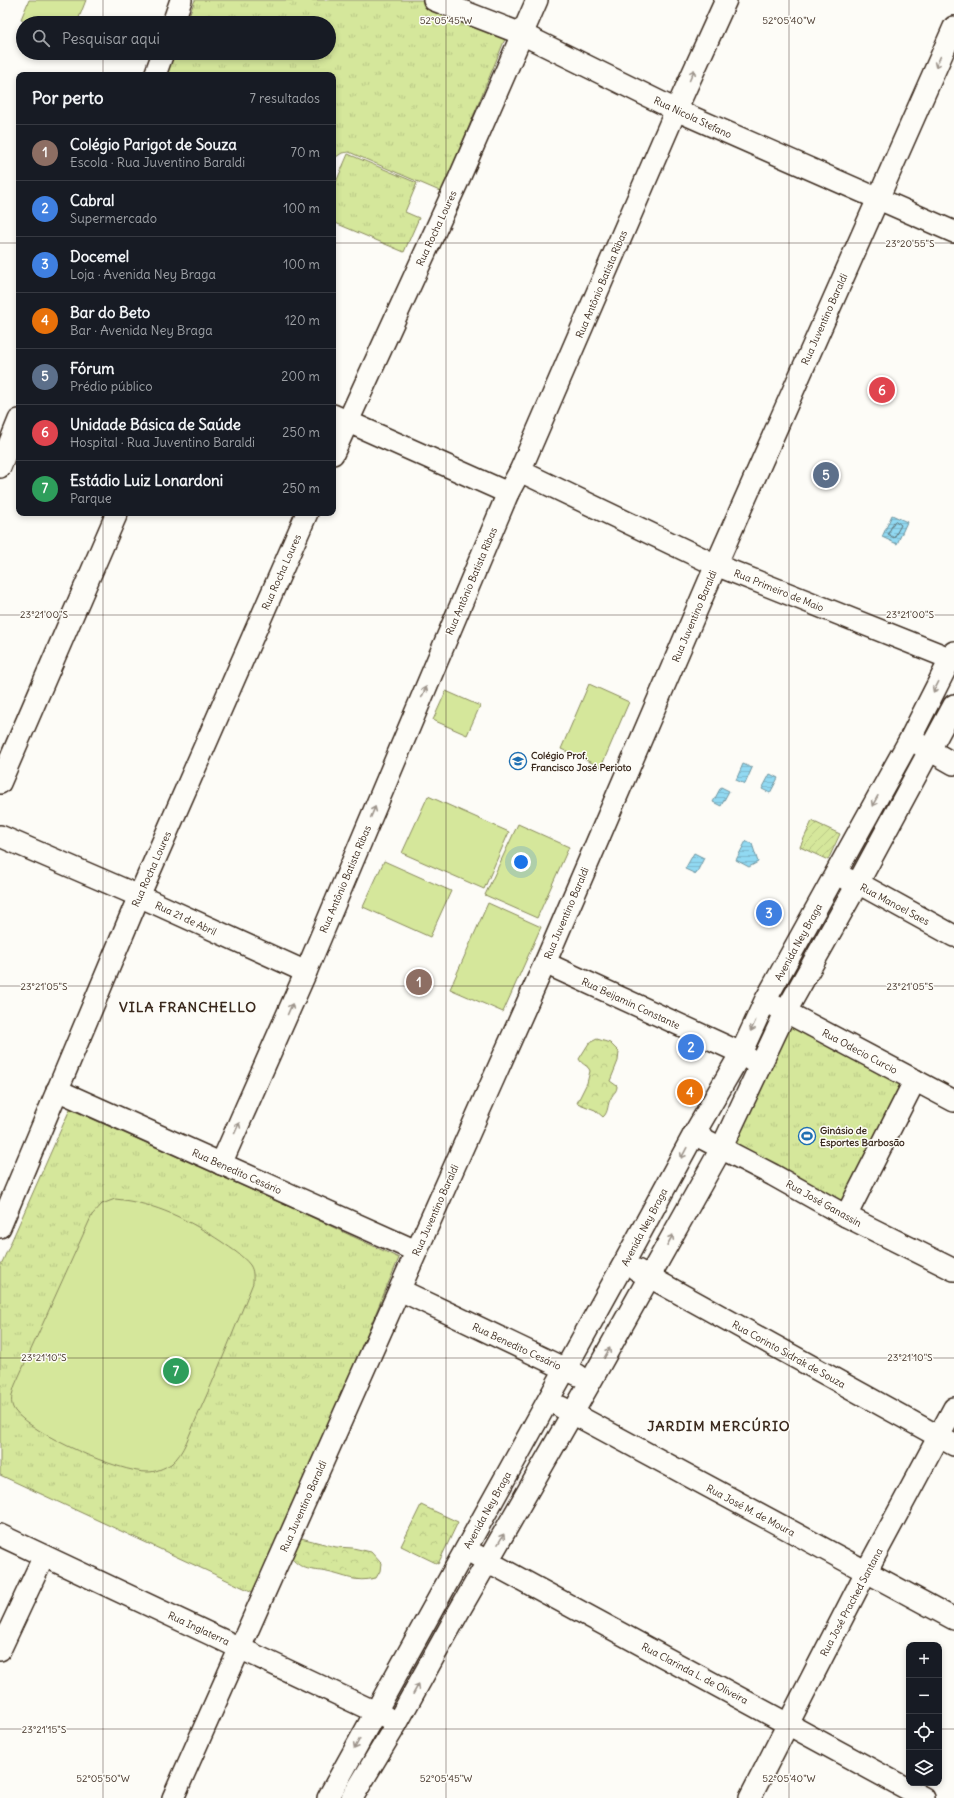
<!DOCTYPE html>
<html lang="pt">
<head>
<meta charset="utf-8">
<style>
	:root { --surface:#171b24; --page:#242831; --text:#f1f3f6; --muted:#9ea1a6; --line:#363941; --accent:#1f6fb2 }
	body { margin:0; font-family:Delius,sans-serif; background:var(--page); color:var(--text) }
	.controls { position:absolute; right:12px; bottom:12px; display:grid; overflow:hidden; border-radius:8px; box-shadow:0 2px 6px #0003 }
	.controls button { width:36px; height:36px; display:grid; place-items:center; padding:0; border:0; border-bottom:1px solid var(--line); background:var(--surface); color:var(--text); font:20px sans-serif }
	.you { position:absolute; left:521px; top:862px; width:14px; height:14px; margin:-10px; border:3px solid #fff; border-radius:50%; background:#1a73e8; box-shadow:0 0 0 6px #1a73e833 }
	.badge { display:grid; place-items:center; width:26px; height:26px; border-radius:50%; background:var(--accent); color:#fff; font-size:13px; font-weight:700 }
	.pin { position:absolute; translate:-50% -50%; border:2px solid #fff; box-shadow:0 1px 4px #0006 }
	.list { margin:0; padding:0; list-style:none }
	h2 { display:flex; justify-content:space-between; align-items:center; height:52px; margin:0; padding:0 16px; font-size:17px }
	h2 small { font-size:13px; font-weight:400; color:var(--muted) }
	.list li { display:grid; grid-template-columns:26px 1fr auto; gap:12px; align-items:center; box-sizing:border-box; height:56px; padding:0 16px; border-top:1px solid var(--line) }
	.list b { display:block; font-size:15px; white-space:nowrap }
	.list p { margin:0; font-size:13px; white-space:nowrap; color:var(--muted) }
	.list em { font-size:13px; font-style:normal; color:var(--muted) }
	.icon { flex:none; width:22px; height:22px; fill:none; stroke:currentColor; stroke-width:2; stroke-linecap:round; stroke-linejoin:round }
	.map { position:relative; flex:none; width:954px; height:1798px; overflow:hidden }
	.search { position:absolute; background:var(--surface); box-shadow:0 2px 6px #0003; left:16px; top:16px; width:320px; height:44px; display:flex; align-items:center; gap:10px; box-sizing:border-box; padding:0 14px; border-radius:22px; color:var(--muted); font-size:15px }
	.panel { position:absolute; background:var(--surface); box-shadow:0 2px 6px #0003; left:16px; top:72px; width:320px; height:444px; border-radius:8px }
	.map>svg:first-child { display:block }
	.grass { fill:url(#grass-tufts); stroke:#88885c }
	.forest { fill:url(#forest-crowns); stroke:#88885c }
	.garden { fill:url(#garden-furrows); stroke:#88885c }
	.pitch { fill:#d5e79b; stroke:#88885c }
	.water { fill:url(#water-rules); stroke:#6f939d }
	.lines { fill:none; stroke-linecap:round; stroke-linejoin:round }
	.shore { stroke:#5d7073; stroke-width:1 }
	.minor-casing { stroke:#3b2a1e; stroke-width:24 }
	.minor { stroke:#fdfcf7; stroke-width:21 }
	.oneway { stroke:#9c938a }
	.ticks { fill:none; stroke:#3b2a1e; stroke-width:1; stroke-opacity:0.45 }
	.labels { text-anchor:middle; stroke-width:3; stroke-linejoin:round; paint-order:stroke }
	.street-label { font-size:10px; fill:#3b2a1e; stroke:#fdfcf7 }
	.poi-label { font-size:10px; font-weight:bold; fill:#3b2a1e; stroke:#fdfcf7; text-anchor:start }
	.district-label { font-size:14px; font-weight:bold; letter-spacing:1px; fill:#3b2a1e; stroke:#fdfcf7 }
	.ticks-label { font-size:10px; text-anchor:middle; fill:#3b2a1e; stroke:#fdfcf7; stroke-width:3; stroke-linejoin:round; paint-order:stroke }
</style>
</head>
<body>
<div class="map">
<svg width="954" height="1798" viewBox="0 0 954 1798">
	<defs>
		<pattern id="grass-tufts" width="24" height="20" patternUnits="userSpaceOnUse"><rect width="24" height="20" fill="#d5e79b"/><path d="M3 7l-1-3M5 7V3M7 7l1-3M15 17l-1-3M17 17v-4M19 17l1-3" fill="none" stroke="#b8c685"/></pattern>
		<pattern id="forest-crowns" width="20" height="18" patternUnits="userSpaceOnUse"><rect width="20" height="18" fill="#d5e79b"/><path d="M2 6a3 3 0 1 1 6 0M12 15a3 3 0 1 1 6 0" fill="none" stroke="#b8c685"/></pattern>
		<pattern id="garden-furrows" width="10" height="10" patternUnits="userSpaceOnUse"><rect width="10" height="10" fill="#d5e79b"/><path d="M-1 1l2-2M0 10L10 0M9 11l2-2" fill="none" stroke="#b8c685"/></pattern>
		<pattern id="water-rules" width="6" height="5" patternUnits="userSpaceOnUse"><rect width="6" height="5" fill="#91d9f2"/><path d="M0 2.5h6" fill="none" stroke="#7ebacf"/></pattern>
	</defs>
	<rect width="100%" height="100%" fill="#fdfcf7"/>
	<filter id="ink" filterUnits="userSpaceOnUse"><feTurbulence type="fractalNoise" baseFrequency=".025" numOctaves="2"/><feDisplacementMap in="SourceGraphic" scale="8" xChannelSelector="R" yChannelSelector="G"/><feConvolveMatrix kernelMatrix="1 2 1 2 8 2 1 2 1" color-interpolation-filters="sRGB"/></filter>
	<g filter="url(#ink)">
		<g class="grass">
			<path d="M195,0h232l78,39 -63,153 -93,-40 -7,1 -9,6v-84h-167l8,-22h155v-30h-143z"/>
			<path d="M348,154l69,29 -12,29 14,6 -15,34 -71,-30v-33z"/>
			<path d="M789,1018l121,63 -66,130 -120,-63z"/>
			<path d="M70,1109l222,99 107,50 -142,336 -257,-119v-208z"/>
		</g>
		<g class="forest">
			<path d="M597,1039l13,4 9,9 -1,9 -8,20 7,5c0,6 -4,7 -6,12 -4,6 -2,14 -8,19l-8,-7 -18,-7 10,-20 3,-12c-2,-6 -8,-6 -11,-12l10,-16z"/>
			<path d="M421,1505l37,17 -20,42 -37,-18z"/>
			<path d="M301,1538l35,9 17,1 18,4 10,11 -1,8 -4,7c-22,5 -29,-2 -49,-6 -16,-3 -24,-1 -36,-14l3,-13z"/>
		</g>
		<path class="garden" d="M812,821l28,13 -12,26 -28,-13z"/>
		<g class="pitch">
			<path d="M29,0h57l-9,23h-45l-11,-4z"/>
			<path d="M589,684l40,18 -28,65 -40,-18z"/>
			<path d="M446,691l34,15 -13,29 -34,-15z"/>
			<path d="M428,796l81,36 -25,57 -82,-36z"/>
			<path d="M518,824l51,23 -32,71 -52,-23z"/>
			<path d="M384,861l67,30 -21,46 -67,-30z"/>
			<path d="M488,903l53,24 -38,85 -53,-23z"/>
			<path d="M115,1199c41,4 74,21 107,43 10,7 21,14 28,23 4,6 3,12 3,18 -18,45 -36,90 -56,134 -7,15 -13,37 -26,47 -7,4 -15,8 -23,8 -28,1 -116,-38 -133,-61 -6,-8 -3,-17 0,-26l77,-170 10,-11z"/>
		</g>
		<g class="water">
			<path d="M892,515l15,7 -10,22 -15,-7z"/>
			<path d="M743,764l9,4 -7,16 -9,-4z"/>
			<path d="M770,774l8,4 -8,15 -8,-4z"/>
			<path d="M721,787l8,4 -8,15 -8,-4z"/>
			<path d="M746,841l6,3 6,18 -9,5 -13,-7z"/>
			<path d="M694,853l10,5 -8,16 -11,-5z"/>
		</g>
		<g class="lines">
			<path class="shore" d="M896,521l5,4 -7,13 -6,-4 6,-12z"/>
			<g class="minor-casing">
				<g id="minor">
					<path d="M434,0l88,34 154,76 278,122"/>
					<path d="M173,23l8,-23"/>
					<path d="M155,75l8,-22"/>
					<path d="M333,415l175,78"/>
					<path d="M333,454l125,-273 79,-181"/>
					<path d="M0,467l19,-47"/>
					<path d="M520,471l196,94 238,95"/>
					<path d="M917,743l37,21"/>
					<path d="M0,783l117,-270"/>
					<path d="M0,836l139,60 167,76"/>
					<path d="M844,878l14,5 96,53"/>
					<path d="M545,963l196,90 11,8"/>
					<path d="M773,1005l181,96"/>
					<path d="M57,1090l359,161"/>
					<path d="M694,1134l79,41 73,41 108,54"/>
					<path d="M221,1164l85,-192 202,-479 12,-22 156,-361 50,-110"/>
					<path d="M846,1216l69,-136"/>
					<path d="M0,1227l139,-331 168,-383"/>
					<path d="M637,1270l317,175"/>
					<path d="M400,1290l178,85"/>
					<path d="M561,1407l393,212"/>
					<path d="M0,1535l386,182"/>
					<path d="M476,1555l448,243"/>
					<path d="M0,1650l44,-94"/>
					<path d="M173,1798l372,-835 171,-398 238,-538"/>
					<path d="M328,1798l296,-535 70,-129 47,-81 24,-52 145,-262 44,-87"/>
					<path d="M352,1798l45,-75 61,-110 133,-232 130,-232 65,-138 72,-128 96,-178"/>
					<path d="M750,1798l116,-226 88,-164"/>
				</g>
			</g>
			<use href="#minor" class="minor"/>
		</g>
		<defs><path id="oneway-shaft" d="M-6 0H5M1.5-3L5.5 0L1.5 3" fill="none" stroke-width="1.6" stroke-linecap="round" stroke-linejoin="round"/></defs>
		<g class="oneway">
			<use href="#oneway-shaft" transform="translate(938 62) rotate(114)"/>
			<use href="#oneway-shaft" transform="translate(692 75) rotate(-66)"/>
			<use href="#oneway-shaft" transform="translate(936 687) rotate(117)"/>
			<use href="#oneway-shaft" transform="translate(424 692) rotate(-67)"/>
			<use href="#oneway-shaft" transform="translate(875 801) rotate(119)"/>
			<use href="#oneway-shaft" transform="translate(373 812) rotate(-67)"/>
			<use href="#oneway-shaft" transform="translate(290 1009) rotate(-66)"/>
			<use href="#oneway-shaft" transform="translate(753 1026) rotate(115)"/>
			<use href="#oneway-shaft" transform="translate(237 1128) rotate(-66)"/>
			<use href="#oneway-shaft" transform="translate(684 1153) rotate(118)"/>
			<use href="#oneway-shaft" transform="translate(670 1240) rotate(-61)"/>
			<use href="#oneway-shaft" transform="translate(607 1353) rotate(-61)"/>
			<use href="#oneway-shaft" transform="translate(501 1539) rotate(-60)"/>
			<use href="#oneway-shaft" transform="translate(416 1689) rotate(-61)"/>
			<use href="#oneway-shaft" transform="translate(357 1744) rotate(118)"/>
		</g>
	</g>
	<path class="ticks" d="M103,0v23M446,0v1798M789,0v1798M103,53v22M0,243h19M333,243h621M103,513v1285M0,615h954M0,986h954M0,1358h954M0,1729h909M939,1729h15"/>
	<defs>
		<g id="school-ring" transform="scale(0.9)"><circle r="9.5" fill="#fdfcf7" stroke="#1f6fb2" stroke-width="1.5"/><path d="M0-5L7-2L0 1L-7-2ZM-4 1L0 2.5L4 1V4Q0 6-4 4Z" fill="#1f6fb2"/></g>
		<g id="stadium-ring" transform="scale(0.9)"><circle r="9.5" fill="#fdfcf7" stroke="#1f6fb2" stroke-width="1.5"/><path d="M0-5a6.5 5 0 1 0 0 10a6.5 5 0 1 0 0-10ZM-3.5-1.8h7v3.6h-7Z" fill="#1f6fb2"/></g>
	</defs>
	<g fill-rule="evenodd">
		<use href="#school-ring" x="518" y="761"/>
		<use href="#stadium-ring" x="807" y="1136"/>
	</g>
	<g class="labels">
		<g class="street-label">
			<text transform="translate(693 117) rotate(25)" y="4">Rua Nicola Stefano</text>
			<text transform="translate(436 228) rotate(-65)" y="4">Rua Rocha Loures</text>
			<text transform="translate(601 284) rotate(-67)" y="4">Rua Antônio Batista Ribas</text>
			<text transform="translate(824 319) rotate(-66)" y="4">Rua Juventino Baraldi</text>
			<text transform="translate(281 572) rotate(-66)" y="4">Rua Rocha Loures</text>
			<text transform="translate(471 581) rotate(-67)" y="4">Rua Antônio Batista Ribas</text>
			<text transform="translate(779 590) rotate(22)" y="4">Rua Primeiro de Maio</text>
			<text transform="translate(694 616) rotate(-67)" y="4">Rua Juventino Baraldi</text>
			<text transform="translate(151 869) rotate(-66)" y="4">Rua Rocha Loures</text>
			<text transform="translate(345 879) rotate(-67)" y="4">Rua Antônio Batista Ribas</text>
			<text transform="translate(895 904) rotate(28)" y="4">Rua Manoel Saes</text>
			<text transform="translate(566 913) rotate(-67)" y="4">Rua Juventino Baraldi</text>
			<text transform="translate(186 918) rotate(25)" y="4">Rua 21 de Abril</text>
			<text transform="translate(798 942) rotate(-61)" y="4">Avenida Ney Braga</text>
			<text transform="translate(631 1003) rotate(25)" y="4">Rua Beijamin Constante</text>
			<text transform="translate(860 1051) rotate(28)" y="4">Rua Odecio Curcio</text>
			<text transform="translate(237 1171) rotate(24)" y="4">Rua Benedito Cesário</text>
			<text transform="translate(824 1203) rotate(29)" y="4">Rua José Ganassin</text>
			<text transform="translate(435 1210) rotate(-66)" y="4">Rua Juventino Baraldi</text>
			<text transform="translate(644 1227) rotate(-62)" y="4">Avenida Ney Braga</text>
			<text transform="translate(517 1346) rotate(25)" y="4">Rua Benedito Cesário</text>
			<text transform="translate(789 1354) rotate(29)" y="4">Rua Corinto Sidrak de Souza</text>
			<text transform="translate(303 1506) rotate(-66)" y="4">Rua Juventino Baraldi</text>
			<text transform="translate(487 1510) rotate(-61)" y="4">Avenida Ney Braga</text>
			<text transform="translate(751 1510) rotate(28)" y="4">Rua José M. de Moura</text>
			<text transform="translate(851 1602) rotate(-62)" y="4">Rua José Prached Santana</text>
			<text transform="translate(199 1628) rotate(25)" y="4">Rua Inglaterra</text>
			<text transform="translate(695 1673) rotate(28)" y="4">Rua Clarinda L. de Oliveira</text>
		</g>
		<g class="poi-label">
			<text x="531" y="759">Colégio Prof.<tspan x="531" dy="12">Francisco José Perioto</tspan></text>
			<text x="820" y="1134">Ginásio de<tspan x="820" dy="12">Esportes Barbosão</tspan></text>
		</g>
		<g class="district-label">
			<text x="188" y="1012">VILA FRANCHELLO</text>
			<text x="719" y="1431">JARDIM MERCÚRIO</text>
		</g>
	</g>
	<g class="ticks-label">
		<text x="446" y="24">52°05'45"W</text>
		<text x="789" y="24">52°05'40"W</text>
		<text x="910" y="247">23°20'55"S</text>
		<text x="44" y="618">23°21'00"S</text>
		<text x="910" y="618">23°21'00"S</text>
		<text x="44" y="990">23°21'05"S</text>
		<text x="910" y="990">23°21'05"S</text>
		<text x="44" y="1361">23°21'10"S</text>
		<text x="910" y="1361">23°21'10"S</text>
		<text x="44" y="1733">23°21'15"S</text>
		<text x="103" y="1782">52°05'50"W</text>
		<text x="446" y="1782">52°05'45"W</text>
		<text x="789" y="1782">52°05'40"W</text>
	</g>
</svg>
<div class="controls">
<button>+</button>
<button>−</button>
<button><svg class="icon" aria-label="locate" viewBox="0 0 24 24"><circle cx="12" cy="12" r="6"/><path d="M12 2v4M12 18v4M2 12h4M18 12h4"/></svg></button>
<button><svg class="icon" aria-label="layers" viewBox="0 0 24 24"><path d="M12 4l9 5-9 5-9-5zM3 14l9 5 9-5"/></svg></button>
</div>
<div class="you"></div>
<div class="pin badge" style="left:419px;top:982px;background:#8d6e63">1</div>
<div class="pin badge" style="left:691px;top:1047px;background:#3f7fe0">2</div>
<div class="pin badge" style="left:769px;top:913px;background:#3f7fe0">3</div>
<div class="pin badge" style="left:690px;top:1092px;background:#e8710a">4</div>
<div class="pin badge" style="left:826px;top:475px;background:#5c6f8a">5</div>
<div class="pin badge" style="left:882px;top:390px;background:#e0444e">6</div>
<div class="pin badge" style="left:176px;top:1371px;background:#2e9e5b">7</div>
<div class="search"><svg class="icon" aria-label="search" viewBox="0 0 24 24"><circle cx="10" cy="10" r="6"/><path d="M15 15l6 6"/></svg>Pesquisar aqui</div>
<section class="panel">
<h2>Por perto<small>7 resultados</small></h2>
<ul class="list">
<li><span class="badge" style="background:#8d6e63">1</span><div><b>Colégio Parigot de Souza</b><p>Escola · Rua Juventino Baraldi</p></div><em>70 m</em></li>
<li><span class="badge" style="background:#3f7fe0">2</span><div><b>Cabral</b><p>Supermercado</p></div><em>100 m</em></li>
<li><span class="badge" style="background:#3f7fe0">3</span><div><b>Docemel</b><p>Loja · Avenida Ney Braga</p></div><em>100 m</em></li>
<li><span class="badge" style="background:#e8710a">4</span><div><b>Bar do Beto</b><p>Bar · Avenida Ney Braga</p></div><em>120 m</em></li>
<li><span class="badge" style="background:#5c6f8a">5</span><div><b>Fórum</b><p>Prédio público</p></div><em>200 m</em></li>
<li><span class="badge" style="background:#e0444e">6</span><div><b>Unidade Básica de Saúde</b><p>Hospital · Rua Juventino Baraldi</p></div><em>250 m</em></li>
<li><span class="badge" style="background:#2e9e5b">7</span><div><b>Estádio Luiz Lonardoni</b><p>Parque</p></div><em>250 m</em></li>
</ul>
</section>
</div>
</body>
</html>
